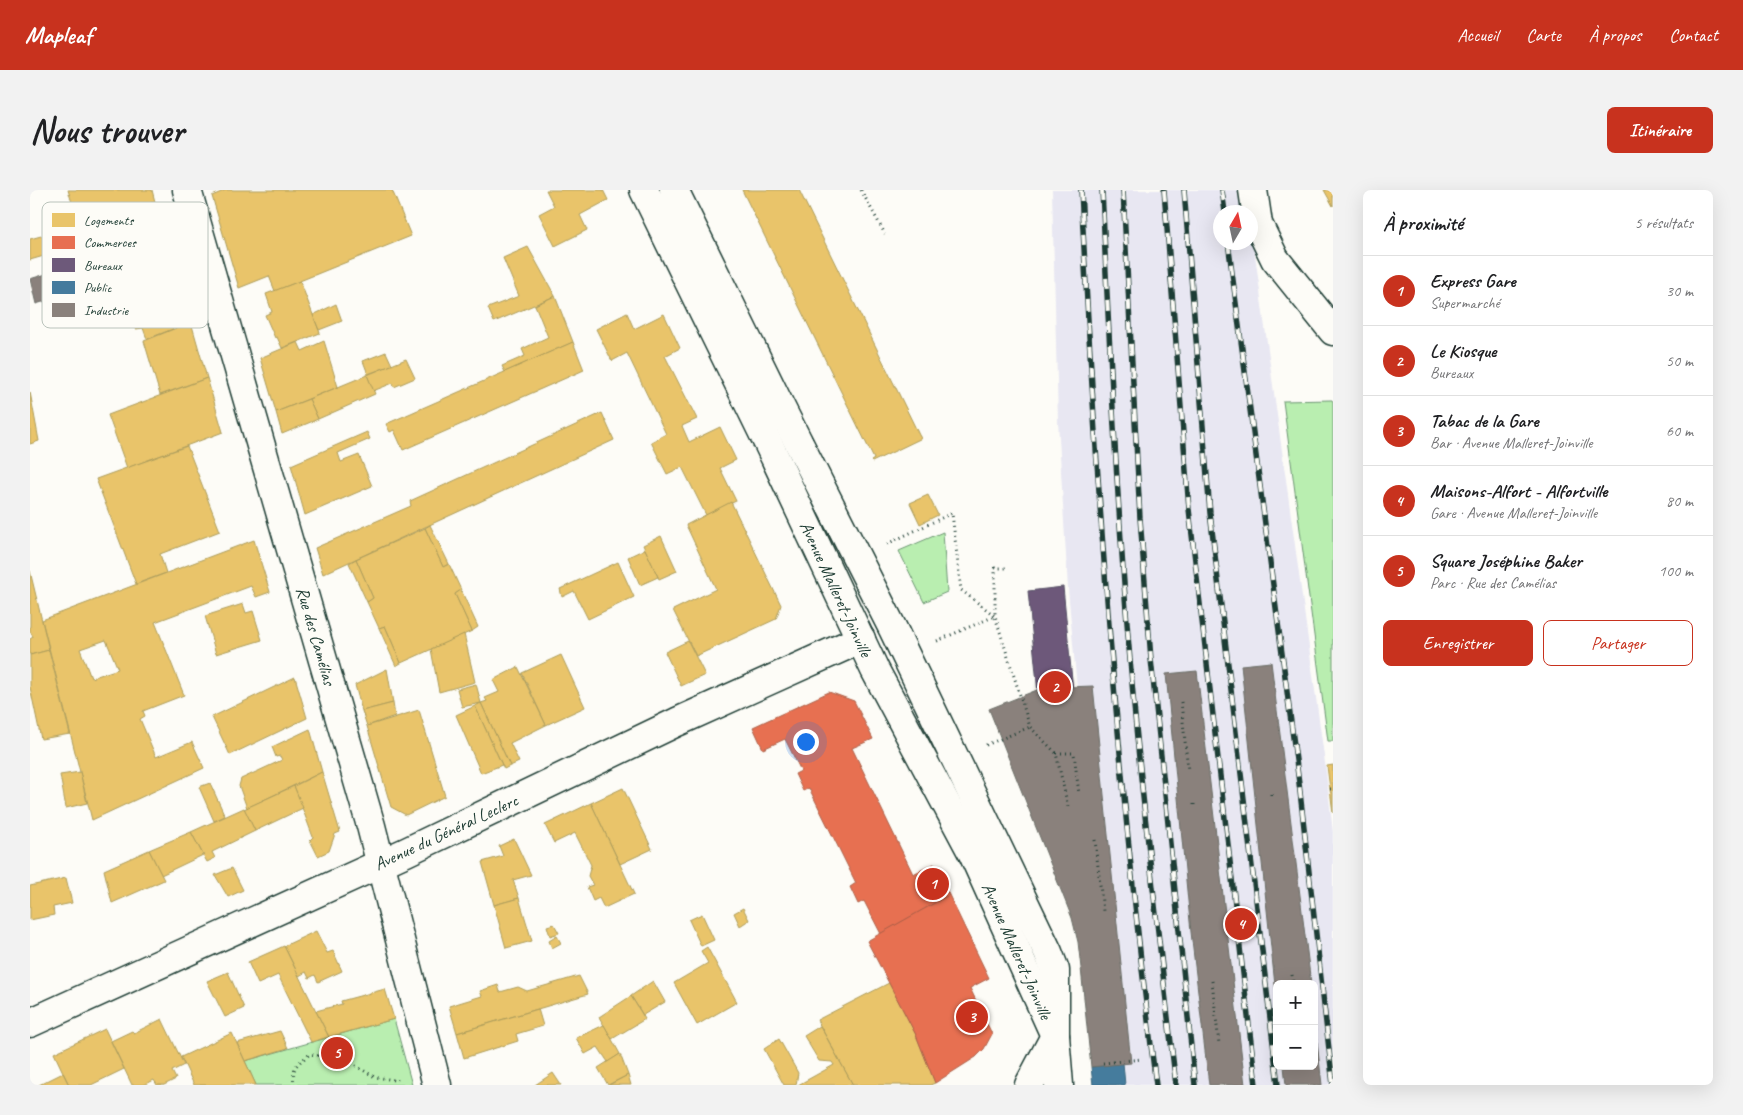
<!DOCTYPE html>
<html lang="fr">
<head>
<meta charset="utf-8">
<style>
	:root { --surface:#fff; --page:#f2f2f2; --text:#202124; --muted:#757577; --line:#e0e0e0; --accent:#c8321e }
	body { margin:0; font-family:Caveat,sans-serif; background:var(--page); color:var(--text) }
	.controls { position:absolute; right:15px; bottom:15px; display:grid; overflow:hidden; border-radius:8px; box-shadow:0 5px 20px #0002 }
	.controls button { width:45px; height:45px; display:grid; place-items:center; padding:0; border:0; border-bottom:1px solid var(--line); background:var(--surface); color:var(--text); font:25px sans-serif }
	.compass { position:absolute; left:1183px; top:15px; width:45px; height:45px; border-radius:50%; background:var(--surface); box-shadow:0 5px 20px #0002; rotate:9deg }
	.you { position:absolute; left:775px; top:551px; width:18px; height:18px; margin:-12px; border:4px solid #fff; border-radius:50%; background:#1a73e8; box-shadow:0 0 0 8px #1a73e833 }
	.badge { display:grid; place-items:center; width:32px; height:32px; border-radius:50%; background:var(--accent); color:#fff; font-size:16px; font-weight:700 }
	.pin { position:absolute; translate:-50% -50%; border:2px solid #fff; box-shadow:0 1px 5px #0006 }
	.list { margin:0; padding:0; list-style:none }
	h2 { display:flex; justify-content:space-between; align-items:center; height:65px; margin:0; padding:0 20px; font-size:21px }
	h2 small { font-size:16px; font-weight:400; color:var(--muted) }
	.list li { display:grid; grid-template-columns:32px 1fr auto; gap:15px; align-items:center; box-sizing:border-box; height:70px; padding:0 20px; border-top:1px solid var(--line) }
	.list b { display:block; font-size:19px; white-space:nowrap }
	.list p { margin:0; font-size:16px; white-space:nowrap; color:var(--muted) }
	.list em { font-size:16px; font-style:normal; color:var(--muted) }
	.actions { display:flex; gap:10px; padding:15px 20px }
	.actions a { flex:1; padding:11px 0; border:1px solid var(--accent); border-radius:8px; text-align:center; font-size:18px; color:var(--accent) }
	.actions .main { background:var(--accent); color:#fff }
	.map { position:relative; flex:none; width:1303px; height:895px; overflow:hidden; border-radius:8px }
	header { display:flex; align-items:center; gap:30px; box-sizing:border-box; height:70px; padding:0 25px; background:var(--accent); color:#fff }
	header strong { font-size:24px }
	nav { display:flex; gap:28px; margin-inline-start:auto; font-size:18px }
	.intro { display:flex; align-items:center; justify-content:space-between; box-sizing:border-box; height:120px; padding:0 30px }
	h1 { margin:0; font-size:35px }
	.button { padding:12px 22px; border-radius:8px; background:var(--accent); color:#fff; font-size:18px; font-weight:700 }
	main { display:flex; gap:30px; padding:0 30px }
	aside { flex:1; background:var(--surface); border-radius:8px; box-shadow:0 5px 20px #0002 }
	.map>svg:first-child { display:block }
	.built { fill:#e8e7f2; fill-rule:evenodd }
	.green { fill:#b9eeb0; stroke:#6c9672 }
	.homes { fill:#e9c46a; stroke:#ac9c5a; fill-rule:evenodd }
	.shops { fill:#e76f51; stroke:#ab6048 }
	.offices { fill:#6d597a; stroke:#565165 }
	.public { fill:#457b9d; stroke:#3a687e }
	.industry { fill:#8a817c; stroke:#6a6d66 }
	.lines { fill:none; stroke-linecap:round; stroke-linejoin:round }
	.street-casing { stroke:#1f3d34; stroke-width:31 }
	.secondary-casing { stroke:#1f3d34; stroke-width:31 }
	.path { stroke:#1f3d34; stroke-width:3; stroke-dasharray:1 4; stroke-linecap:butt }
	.street { stroke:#fdfcf7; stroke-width:28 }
	.secondary { stroke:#fdfcf7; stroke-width:28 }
	.rail-casing { stroke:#1f3d34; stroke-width:5.5 }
	.rail { stroke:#fdfcf7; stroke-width:4; stroke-dasharray:11; stroke-linecap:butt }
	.labels { text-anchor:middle; stroke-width:5; stroke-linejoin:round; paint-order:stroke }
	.street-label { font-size:18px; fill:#1f3d34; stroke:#fdfcf7 }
	.key { fill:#fdfcf7; stroke:#bac3bc; stroke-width:1 }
	.key-label { font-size:14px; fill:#1f3d34 }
</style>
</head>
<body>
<header>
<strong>Mapleaf</strong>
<nav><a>Accueil</a><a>Carte</a><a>À propos</a><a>Contact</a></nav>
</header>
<div class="intro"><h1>Nous trouver</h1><a class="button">Itinéraire</a></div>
<main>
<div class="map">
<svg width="1303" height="895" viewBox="0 0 1303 895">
	<rect width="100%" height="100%" fill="#fdfcf7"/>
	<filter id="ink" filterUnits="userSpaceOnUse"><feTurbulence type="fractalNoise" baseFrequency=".02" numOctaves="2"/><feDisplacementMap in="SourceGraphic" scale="10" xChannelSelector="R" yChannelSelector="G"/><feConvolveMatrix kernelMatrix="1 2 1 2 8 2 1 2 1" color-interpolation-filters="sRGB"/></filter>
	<g filter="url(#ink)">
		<path class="built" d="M1022,0h193l4,22h-29v30h30l1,-16 74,537 8,69v253h-220l-45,-496 -10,-168zM1247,794h37v82h-37z"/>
		<g class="green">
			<path d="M1302,210l1,2v339h-5l-45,-340z"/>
			<path d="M913,342l4,60 -23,10 -25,-51z"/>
			<path d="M364,829l18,66h-156l-11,-24z"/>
		</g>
		<g class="homes">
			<path d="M38,0h84l3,12 -76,23z"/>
			<path d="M196,0h166l19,46 -136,55 -6,-15 -30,12 -27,-92z"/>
			<path d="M516,0h57l5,10 -28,15 7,15 -32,16 -16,-32 15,-8z"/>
			<path d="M712,0h57l121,247 2,1 -50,24 -1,-1 3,-2z"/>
			<path d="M1294,0h9v16z"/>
			<path d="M125,12l19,61 -52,15 -18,-61z"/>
			<path d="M26,42l5,19 -31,9v-21z"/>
			<path d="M498,57l27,49 -61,26 -6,-14 31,-12 -16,-38z"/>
			<path d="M124,78l19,61 -26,10 -4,-11 -7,1 -12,-42 -12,3 2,8 -20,6 -4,-16z"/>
			<path d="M270,91l20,52 -38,15 -5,-11 -2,1 -10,-23 7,-3 -6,-18z"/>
			<path d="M525,106l18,46 -68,30 -3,-6 23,-10 -3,-7 26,-12 -13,-32z"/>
			<path d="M306,114l6,17 -23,9 -6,-15z"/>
			<path d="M597,123l7,16 30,-15 16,34 -15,8 32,63 -15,7 7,16 31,-15 16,33 -16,8 16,33 -30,14 -24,-48 -15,7 -16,-32 15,-8 -39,-81 -15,8 -16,-32z"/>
			<path d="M161,132l16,56 -47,17 -16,-54z"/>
			<path d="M294,151l14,46 -62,25 -16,-54 38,-16 4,9z"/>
			<path d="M543,152l11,28 -181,80 -9,-20 -4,2 -4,-8z"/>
			<path d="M356,162l6,13 -24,9 -5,-13z"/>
			<path d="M376,169l9,19 -21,9 -1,-4 -20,8 -6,-16z"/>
			<path d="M337,185l8,19 -57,25 -9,-20z"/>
			<path d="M177,188l16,54 -96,36 -19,-53z"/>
			<path d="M0,202l9,49 -9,3z"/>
			<path d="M279,209l9,20 -36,15 -6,-22z"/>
			<path d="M572,223l12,27 -291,134 -8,-26 96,-42 -1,-5z"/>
			<path d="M337,242l3,7 -32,14 3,9 18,-7 13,31 -67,29 -14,-50z"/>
			<path d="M157,256l33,85 -60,23 6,19 -30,11 -40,-105z"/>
			<path d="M898,305l10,20 -18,9 -10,-21z"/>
			<path d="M701,312l50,103 -5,14 -80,37 -23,-46 43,-21 -30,-64z"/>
			<path d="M400,335l19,39 -6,3 -18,-39z"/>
			<path d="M395,338l18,39 6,-3 12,26 -6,4 17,37 -71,32 -16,-37 -6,2 -12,-26 6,-4 -17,-39z"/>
			<path d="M631,346l16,35 -18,8 -16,-34z"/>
			<path d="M224,350l16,52 -14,5 -5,-11 -96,36 29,73 -41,16 2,5 -5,3 16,38 36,-15 12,26 -112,52 -50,-200zM76,450l12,29 -27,9 -11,-29z"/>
			<path d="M615,359l13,28 -18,8 -12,-28z"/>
			<path d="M326,369l17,39 -6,4 -18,-39z"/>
			<path d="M588,372l16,35 -46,22 -14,-28 -12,6 -2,-8z"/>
			<path d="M0,381l19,79 -19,5v-16l3,-2 -3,-6z"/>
			<path d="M431,400l17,37 -6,4 -17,-37z"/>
			<path d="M213,414l3,9 7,-2 9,29 -46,14 -11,-38z"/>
			<path d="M355,436l16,37 -5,3 -17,-38z"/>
			<path d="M434,444l11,48 -36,10 -8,-43z"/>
			<path d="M658,451l17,34 -24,11 -16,-34z"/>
			<path d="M19,460l21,84 -29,5 -11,-52v-32z"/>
			<path d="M531,465l24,52 -39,18 -24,-52z"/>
			<path d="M488,477l28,58 -36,18 9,19 -9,4 -29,-63 6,-2 -2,-3 14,-6 -6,-12z"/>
			<path d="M357,479l6,34 -31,8 -7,-26z"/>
			<path d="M265,487l12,41 -77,37 -18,-38z"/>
			<path d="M446,494l5,19 -19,4 -5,-18z"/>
			<path d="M363,513l2,13 -28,10 -5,-15z"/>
			<path d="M451,513l29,63 -6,3 -29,-63z"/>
			<path d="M445,516l27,59 -21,8 -25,-58z"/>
			<path d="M389,520l26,86 -39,19 -15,-8 -24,-81z"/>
			<path d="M280,539l12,43 -75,36 -8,-22 2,-7 41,-19 -2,-4 -4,1 -4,-10z"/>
			<path d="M1303,575v48l-6,-47z"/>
			<path d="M50,582l7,31 -21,5 -6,-33z"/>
			<path d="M292,582l18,60 -5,2 -6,17 -11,5 -8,-16 3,-3 -19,-51z"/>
			<path d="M180,593l15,33 -11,5 -15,-34z"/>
			<path d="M264,596l9,22 -48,23 -11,-22z"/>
			<path d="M593,598l29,61 -32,15 -29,-61z"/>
			<path d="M561,613l43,91 -30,14 -5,-10 -6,3 -6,-14 6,-2 -5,-9 3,-11 -16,-32 -21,10 -9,-18z"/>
			<path d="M214,618l11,23 -43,21 3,6 -8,4 -16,-30z"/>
			<path d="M161,642l12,23 -42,20 -12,-25z"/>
			<path d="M484,649l17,36 -18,5 6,18 -25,7 -12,-43 21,-6 -4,-10z"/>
			<path d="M119,660l15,30 -52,23 -8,-33z"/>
			<path d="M202,678l11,22 -15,7 -13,-22z"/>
			<path d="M36,688l6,25 -19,4 1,8 -24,5v-34z"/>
			<path d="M489,708l13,43 -26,7 -12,-43z"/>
			<path d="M713,718l6,12 -9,6 -6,-13z"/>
			<path d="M672,724l12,26 -13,6 -12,-26z"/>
			<path d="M524,734l5,9 -9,3 -3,-10z"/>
			<path d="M286,741l11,22 6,-2 9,20 -24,11 -3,-7 -6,3 -3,-6 -7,4 -15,-30z"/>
			<path d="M527,746l4,7 -9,5 -3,-7z"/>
			<path d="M254,756l32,65 13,26 -18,5 -33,-67 -20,9 -10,-22z"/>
			<path d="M677,757l30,55 -40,23 -23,-42 34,-20 -7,-12z"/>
			<path d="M198,782l16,36 -19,9 -18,-36z"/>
			<path d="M549,786l9,18 -131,39 -8,-27 33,-10 -2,-5 18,-6 2,7 18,-5 9,4z"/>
			<path d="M623,791l12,21 -22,13 -12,-19z"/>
			<path d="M859,793l27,52 19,48 -5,2h-77l-36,-65z"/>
			<path d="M355,799l9,30 -65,18 -13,-26 26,-7 -1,-3z"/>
			<path d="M601,806l14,23 -33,20 -13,-22z"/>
			<path d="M508,819l5,17 -27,8 2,7 -54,17 -7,-25z"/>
			<path d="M132,829l22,46 -12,6 4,8 -12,6h-7l-3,-5 -10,5h-12l-21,-44 21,-10 2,2z"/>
			<path d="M574,835l16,29 -12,8 -10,-15 -13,7 -9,-16z"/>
			<path d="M790,836l33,59h-55l36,-20 -2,-3 -13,-1 -15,-25z"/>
			<path d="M75,839l19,40 -33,16h-22l-15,-32z"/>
			<path d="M250,841l8,17 -43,13 -8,-18z"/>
			<path d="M202,843l24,52h-62l-13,-28z"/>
			<path d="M749,849l19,34 -2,12h-12l-20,-36z"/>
			<path d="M590,864l8,21 -20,10 -10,-17z"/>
			<path d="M33,883l6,12h-30z"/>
			<path d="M523,883l8,12h-26z"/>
			<path d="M598,885l3,10h-22z"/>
		</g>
		<g class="shops">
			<path d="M799,502l25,9 19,38 -21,9 61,126 21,-10 15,31 -68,39 -17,-33 -6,3 -8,-17 6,-4 -47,-95 -6,3 -8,-17 6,-3 -16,-32 -22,10 -10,-22z"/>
			<path d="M919,705l40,83 -19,10 22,46 -8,15 -8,8 -41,26 -19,-48 -49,-94z"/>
		</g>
		<path class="offices" d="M1033,397l12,124 -35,3 -12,-123z"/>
		<path class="public" d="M1093,873l2,22h-32l-2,-18z"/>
		<g class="industry">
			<path d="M52,73l15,8 2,5 7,-2 2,8 -72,22 -6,-25z"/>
			<path d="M1241,472l40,322h-34v20l-36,-339z"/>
			<path d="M1167,481l48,414h-36l-18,-153 -25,-258z"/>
			<path d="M1063,496l38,377 -40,4 -10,-99 -3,-26 -6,-24 -83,-209 53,-21z"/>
			<path d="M1284,826l8,69h-36l-2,-19h30z"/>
		</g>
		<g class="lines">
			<g class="street-casing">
				<g id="street">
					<path d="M157,0l184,636 66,259"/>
					<path d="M1223,0l5,34 17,35 58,72"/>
					<path d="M0,833l376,-171 271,-130 184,-83"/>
				</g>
			</g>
			<g class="secondary-casing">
				<g id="secondary">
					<path d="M614,0l124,253 107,227 98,184 79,175"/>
					<path d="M644,0l108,220 111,219 155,323 7,18v66l4,49"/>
					<path d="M999,895l26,-49"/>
				</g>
			</g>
			<g class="path">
				<path d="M831,0l24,44"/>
				<path d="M857,354l65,-31 9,77 34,26v-48h14"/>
				<path d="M907,451l58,-25 35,111 26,26 12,54"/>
				<path d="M1151,512l7,68"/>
				<path d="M956,555l44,-18"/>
				<path d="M1026,563h18l5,41"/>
				<path d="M1300,599h3"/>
				<path d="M1241,604v5"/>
				<path d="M1164,614v5"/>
				<path d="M1065,650l8,71"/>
				<path d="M1262,785l1,9"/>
				<path d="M1182,791l7,63"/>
				<path d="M1073,873l39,-4"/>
				<path d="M264,895c-2,-19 2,-20 16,-31l39,8 26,15 26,4"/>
			</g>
			<use href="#street" class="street"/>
			<use href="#secondary" class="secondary"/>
			<g class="rail-casing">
				<g id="rail">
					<path d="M1051,0c15,299 37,598 75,895"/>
					<path d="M1072,0c9,189 18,379 37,568 11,109 24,218 37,327"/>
					<path d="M1093,0l17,328 11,141 44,426"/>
					<path d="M1134,0l25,319 67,576"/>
					<path d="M1154,0l26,323 68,572"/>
					<path d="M1192,0l3,22"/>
					<path d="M1198,52l71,541 34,302"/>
				</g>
			</g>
			<use href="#rail" class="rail"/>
		</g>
	</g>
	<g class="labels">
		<g class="street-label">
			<text transform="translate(806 399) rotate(65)" y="6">Avenue Malleret-Joinville</text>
			<text transform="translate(286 446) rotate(74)" y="6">Rue des Camélias</text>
			<text transform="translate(416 642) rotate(-25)" y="6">Avenue du Général Leclerc</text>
			<text transform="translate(987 761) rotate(66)" y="6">Avenue Malleret-Joinville</text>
		</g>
	</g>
	<rect x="12" y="12" width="166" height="126" rx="8" class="key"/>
	<rect x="22" y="23" width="23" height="14" fill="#e9c46a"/>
	<rect x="22" y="46" width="23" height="13" fill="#e76f51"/>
	<rect x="22" y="68" width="23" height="14" fill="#6d597a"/>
	<rect x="22" y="91" width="23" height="13" fill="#457b9d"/>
	<rect x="22" y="113" width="23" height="14" fill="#8a817c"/>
	<g class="key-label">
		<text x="54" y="35">Logements</text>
		<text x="54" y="57">Commerces</text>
		<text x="54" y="80">Bureaux</text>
		<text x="54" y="102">Public</text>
		<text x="54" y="125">Industrie</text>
	</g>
</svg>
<div class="controls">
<button>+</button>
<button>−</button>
</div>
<svg class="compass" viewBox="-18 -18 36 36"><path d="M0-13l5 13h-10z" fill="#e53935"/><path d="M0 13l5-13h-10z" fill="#757577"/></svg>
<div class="you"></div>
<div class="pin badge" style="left:903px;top:694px">1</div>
<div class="pin badge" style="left:1025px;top:497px">2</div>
<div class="pin badge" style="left:942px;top:827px">3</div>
<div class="pin badge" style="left:1211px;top:734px">4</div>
<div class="pin badge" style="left:307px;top:863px">5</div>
</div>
<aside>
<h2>À proximité<small>5 résultats</small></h2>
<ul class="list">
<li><span class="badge">1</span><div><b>Express Gare</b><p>Supermarché</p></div><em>30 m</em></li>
<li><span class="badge">2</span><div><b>Le Kiosque</b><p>Bureaux</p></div><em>50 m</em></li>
<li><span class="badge">3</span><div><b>Tabac de la Gare</b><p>Bar · Avenue Malleret-Joinville</p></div><em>60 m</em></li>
<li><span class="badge">4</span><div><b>Maisons-Alfort - Alfortville</b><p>Gare · Avenue Malleret-Joinville</p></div><em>80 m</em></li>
<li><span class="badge">5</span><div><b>Square Joséphine Baker</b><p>Parc · Rue des Camélias</p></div><em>100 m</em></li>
</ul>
<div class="actions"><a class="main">Enregistrer</a><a>Partager</a></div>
</aside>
</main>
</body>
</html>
